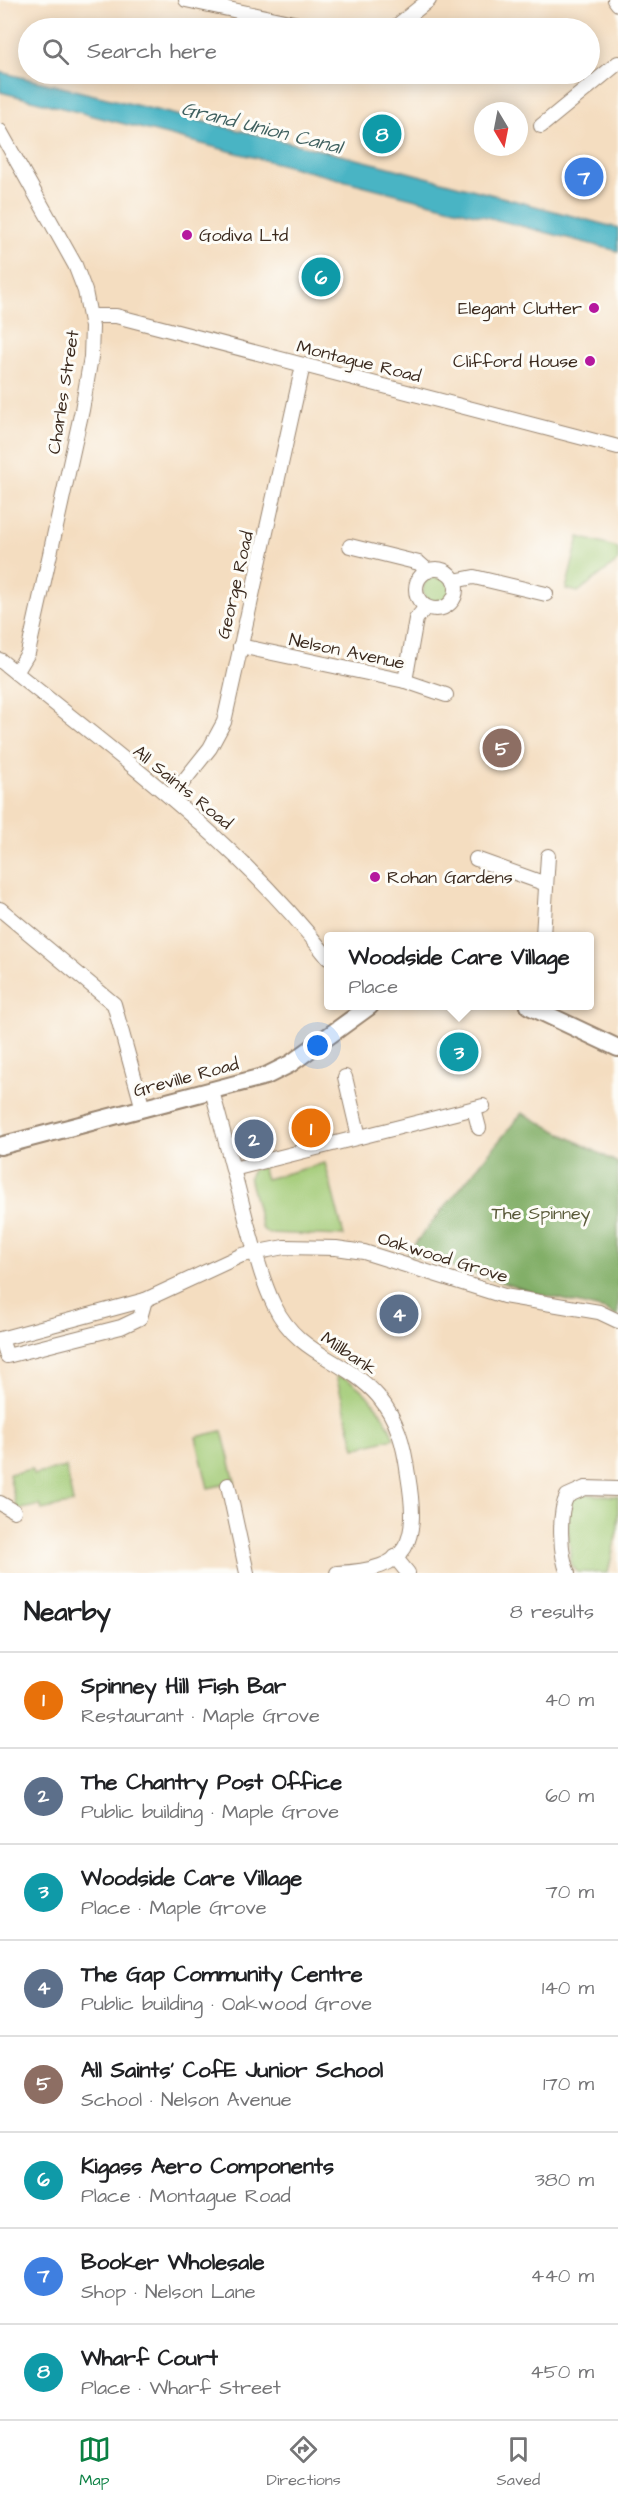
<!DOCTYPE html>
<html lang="en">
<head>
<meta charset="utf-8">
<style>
	:root { --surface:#fff; --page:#f2f2f2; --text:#202124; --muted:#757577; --line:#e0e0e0; --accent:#0b8043 }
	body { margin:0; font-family:"Architects Daughter",sans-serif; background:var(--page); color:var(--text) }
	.compass { position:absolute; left:474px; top:102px; width:54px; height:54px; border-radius:50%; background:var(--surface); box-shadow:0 3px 15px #0003; rotate:170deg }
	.you { position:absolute; left:318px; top:1046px; width:21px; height:21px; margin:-15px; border:4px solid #fff; border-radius:50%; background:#1a73e8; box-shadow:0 0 0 9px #1a73e833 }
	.badge { display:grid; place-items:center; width:39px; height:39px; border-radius:50%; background:var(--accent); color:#fff; font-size:20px; font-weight:700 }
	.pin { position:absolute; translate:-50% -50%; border:3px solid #fff; box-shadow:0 2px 6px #0006 }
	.popup { position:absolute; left:324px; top:932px; width:270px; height:78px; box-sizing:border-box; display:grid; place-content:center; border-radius:6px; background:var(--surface); filter:drop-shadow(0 2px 4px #0005); font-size:20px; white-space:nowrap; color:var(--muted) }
	.popup b { font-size:22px; color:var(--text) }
	.popup::after { content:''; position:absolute; left:50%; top:100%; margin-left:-12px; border:12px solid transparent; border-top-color:var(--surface) }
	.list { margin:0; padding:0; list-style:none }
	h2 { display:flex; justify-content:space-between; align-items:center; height:78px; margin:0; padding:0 24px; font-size:26px }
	h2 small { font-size:20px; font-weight:400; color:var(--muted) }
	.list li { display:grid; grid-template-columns:39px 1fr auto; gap:18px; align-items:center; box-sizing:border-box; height:96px; padding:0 24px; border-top:2px solid var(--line) }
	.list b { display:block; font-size:22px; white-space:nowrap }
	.list p { margin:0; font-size:20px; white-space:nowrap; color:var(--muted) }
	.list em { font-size:20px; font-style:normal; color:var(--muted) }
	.icon { flex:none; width:33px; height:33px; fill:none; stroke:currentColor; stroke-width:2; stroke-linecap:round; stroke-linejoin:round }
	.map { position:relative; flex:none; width:618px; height:1573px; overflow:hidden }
	.search { position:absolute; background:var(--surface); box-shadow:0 3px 15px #0003; left:18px; right:18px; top:18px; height:66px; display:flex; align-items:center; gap:15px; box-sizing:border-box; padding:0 21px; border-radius:33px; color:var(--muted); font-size:22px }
	.sheet { height:846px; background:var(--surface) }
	nav { display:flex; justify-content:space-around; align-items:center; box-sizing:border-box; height:84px; border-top:2px solid var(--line); background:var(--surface); font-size:16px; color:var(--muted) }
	nav a { display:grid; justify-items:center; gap:3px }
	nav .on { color:var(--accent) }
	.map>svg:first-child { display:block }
	.green { fill:#a3cb77; stroke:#6f7a4a; stroke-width:1.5 }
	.forest { fill:#82af68; stroke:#5e6c43; stroke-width:1.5 }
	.water { fill:#48b4c4; stroke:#426f71; stroke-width:1.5 }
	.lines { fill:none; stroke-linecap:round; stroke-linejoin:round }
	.minor-casing { stroke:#98846f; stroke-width:16 }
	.tertiary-casing { stroke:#98846f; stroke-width:20 }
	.minor { stroke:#fff; stroke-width:14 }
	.tertiary { stroke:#fff; stroke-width:16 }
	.poi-dot { fill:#b5179e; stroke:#fdfcf7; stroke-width:2 }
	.labels { text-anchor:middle; stroke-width:6; stroke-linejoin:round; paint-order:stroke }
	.poi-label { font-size:18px; fill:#3b2a1e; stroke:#fdfcf7; text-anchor:start }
	.street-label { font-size:18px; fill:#3b2a1e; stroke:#fdfcf7 }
	.park-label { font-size:18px; fill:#5a5a39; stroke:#fdfcf7 }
	.water-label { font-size:20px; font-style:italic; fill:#406160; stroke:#fdfcf7 }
</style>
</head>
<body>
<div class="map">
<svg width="618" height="1573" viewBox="0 0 618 1573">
	<rect width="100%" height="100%" fill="#fdfcf7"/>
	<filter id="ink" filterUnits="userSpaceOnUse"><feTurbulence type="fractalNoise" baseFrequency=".0167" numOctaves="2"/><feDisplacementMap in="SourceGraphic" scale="12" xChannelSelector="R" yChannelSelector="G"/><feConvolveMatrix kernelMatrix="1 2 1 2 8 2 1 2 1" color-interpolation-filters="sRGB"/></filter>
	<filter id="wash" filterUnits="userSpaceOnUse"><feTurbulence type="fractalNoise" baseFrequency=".008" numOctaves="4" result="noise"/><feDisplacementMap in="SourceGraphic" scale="24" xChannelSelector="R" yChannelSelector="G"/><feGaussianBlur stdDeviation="1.35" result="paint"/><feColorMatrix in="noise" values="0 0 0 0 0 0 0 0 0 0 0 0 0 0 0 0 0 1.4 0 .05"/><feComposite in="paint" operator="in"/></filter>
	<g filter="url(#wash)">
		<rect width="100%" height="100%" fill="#f4ddc0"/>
		<g class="green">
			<path d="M579,537l39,11v13l-40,31 -12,-3z"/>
			<circle cx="437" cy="590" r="14"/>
			<path d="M325,1163l19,73 -77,-3 -5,-5 -13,-51 4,-7 9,-3 4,12z"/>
			<path d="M336,1376c24,3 51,41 58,62l-39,10z"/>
			<path d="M222,1431l13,51 -27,6 -12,-51z"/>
			<path d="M66,1467l7,36 -31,7 -2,-5 -23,5 -8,-36 23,-5 1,6z"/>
			<path d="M574,1494l44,2v31l-10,46 -31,-1 -6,-6 -5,-62z"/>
		</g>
		<path class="forest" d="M522,1113l96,50v154l-13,-7 -66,-16 -132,-41z"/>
		<path class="water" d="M0,72l381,93 229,61 8,2v23l-618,-159z"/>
	</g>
	<g filter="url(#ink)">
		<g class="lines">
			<g class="minor-casing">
				<g id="minor">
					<path d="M186,0l131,28"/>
					<path d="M615,0l3,4"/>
					<path d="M394,28l35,-28"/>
					<path d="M541,126l77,-63"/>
					<path d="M0,131l75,134 10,26 7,36 -1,30 -9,53 -54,243 -12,20"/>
					<path d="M91,316h25l502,131"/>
					<path d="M350,546l69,17 9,8"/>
					<circle cx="436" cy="589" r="20"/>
					<path d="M454,581l20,-4 72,17"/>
					<path d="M240,646l165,35 41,14"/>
					<path d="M0,660c115,93 237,180 328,298"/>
					<path d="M405,681l11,-62 10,-12"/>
					<path d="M171,797l39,-49 14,-26 79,-357"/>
					<path d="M476,859l70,25"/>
					<path d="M0,909l114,95 29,105"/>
					<path d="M543,936l5,-80"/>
					<path d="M345,1077l14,60"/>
					<path d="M212,1091c12,44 24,88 35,132 8,27 14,56 27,82 25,52 71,53 104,91 20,24 26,49 30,79 11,67 3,95 -71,98"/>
					<path d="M474,1109l5,19"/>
					<path d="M233,1169l250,-63"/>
					<path d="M0,1339l145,-39 97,-45 42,-8 52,1 28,4 140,44 95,16 19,9"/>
					<path d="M1,1339l6,17 114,-29 19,-9 5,-18"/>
					<path d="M228,1485l19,88"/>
					<path d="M0,1503l14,8"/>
					<path d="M395,1557l13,16"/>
					<path d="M568,1573c-8,-18 -10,-60 -1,-77l18,-8 33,1"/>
				</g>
			</g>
			<g class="tertiary-casing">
				<g id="tertiary">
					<path d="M529,1006l89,42"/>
					<path d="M0,1146l266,-70 24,-12 80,-58"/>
				</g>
			</g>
			<use href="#minor" class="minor"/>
			<use href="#tertiary" class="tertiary"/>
		</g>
	</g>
	<g class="poi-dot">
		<circle cx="187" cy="235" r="6"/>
		<circle cx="594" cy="308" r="6"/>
		<circle cx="590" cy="361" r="6"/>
		<circle cx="375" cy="877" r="6"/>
	</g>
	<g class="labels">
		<g class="poi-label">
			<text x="199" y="241">Godiva Ltd</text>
			<text x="582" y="314" text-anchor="end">Elegant Clutter</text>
			<text x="578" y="367" text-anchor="end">Clifford House</text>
			<text x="387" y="883">Rohan Gardens</text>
		</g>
		<g class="street-label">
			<text transform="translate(359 361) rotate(14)" y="6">Montague Road</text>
			<text transform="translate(63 392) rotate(-81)" y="6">Charles Street</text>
			<text transform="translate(235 585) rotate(-77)" y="6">George Road</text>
			<text transform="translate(347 651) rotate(12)" y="6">Nelson Avenue</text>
			<text transform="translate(183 787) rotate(39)" y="6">All Saints Road</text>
			<text transform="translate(186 1077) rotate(-15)" y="6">Greville Road</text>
			<text transform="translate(443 1257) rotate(17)" y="6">Oakwood Grove</text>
			<text transform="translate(349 1353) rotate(34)" y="6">Millbank</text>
		</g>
		<g class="park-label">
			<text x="541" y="1219">The Spinney</text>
		</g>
		<g class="water-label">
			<text transform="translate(262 127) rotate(14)" y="7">Grand Union Canal</text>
		</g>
	</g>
</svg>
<svg class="compass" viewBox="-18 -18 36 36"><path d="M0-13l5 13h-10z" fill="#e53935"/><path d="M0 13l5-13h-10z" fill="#757577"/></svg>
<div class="you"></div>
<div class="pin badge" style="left:311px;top:1128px;background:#e8710a">1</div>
<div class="pin badge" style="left:254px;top:1139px;background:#5c6f8a">2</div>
<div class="pin badge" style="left:459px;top:1052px;background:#0f9aa8">3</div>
<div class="popup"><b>Woodside Care Village</b>Place</div>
<div class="pin badge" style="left:399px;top:1314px;background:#5c6f8a">4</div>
<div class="pin badge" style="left:502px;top:748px;background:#8d6e63">5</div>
<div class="pin badge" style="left:321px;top:277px;background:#0f9aa8">6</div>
<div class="pin badge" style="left:584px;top:177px;background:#3f7fe0">7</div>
<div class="pin badge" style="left:382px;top:134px;background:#0f9aa8">8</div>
<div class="search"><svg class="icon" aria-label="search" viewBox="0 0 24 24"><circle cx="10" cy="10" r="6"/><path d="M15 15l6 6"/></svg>Search here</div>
</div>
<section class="sheet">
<h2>Nearby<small>8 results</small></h2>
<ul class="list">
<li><span class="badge" style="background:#e8710a">1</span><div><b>Spinney Hill Fish Bar</b><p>Restaurant · Maple Grove</p></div><em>40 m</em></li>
<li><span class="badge" style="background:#5c6f8a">2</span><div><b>The Chantry Post Office</b><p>Public building · Maple Grove</p></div><em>60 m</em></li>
<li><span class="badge" style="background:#0f9aa8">3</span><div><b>Woodside Care Village</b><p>Place · Maple Grove</p></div><em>70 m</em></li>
<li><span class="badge" style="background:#5c6f8a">4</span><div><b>The Gap Community Centre</b><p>Public building · Oakwood Grove</p></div><em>140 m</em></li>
<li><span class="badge" style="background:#8d6e63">5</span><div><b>All Saints' CofE Junior School</b><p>School · Nelson Avenue</p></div><em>170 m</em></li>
<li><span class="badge" style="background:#0f9aa8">6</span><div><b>Kigass Aero Components</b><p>Place · Montague Road</p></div><em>380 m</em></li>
<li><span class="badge" style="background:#3f7fe0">7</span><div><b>Booker Wholesale</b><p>Shop · Nelson Lane</p></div><em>440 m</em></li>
<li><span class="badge" style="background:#0f9aa8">8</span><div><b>Wharf Court</b><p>Place · Wharf Street</p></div><em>450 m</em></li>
</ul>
</section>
<nav>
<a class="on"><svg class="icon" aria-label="map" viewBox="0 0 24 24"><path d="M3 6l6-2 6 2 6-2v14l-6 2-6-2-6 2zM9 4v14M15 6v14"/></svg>Map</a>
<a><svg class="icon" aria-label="directions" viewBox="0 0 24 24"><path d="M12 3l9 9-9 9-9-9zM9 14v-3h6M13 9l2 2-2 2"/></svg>Directions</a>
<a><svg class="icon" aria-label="saved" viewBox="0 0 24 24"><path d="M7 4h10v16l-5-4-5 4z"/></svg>Saved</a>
</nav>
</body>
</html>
